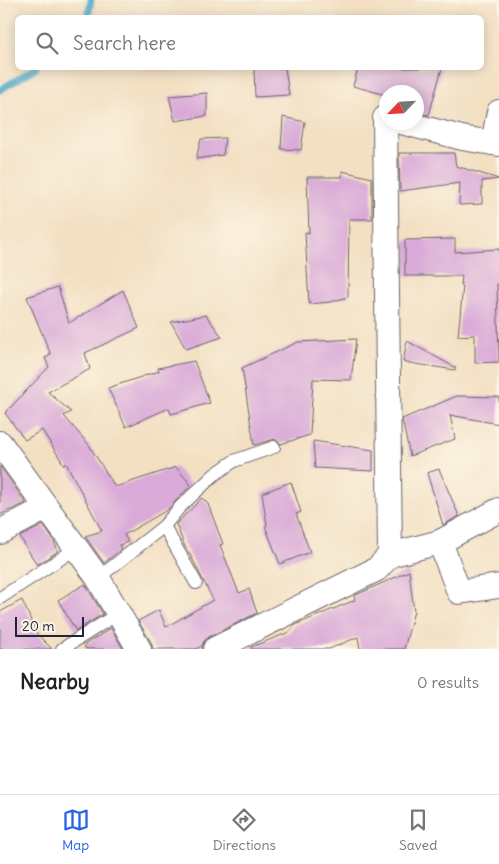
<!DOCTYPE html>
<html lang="en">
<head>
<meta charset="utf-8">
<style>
	:root { --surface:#fff; --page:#f6f6f6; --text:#222; --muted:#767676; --line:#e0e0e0; --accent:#2563eb }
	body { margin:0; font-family:Delius,sans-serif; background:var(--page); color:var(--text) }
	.compass { position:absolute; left:379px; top:85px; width:45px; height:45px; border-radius:50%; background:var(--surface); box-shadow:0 2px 12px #0003; rotate:245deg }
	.scale { position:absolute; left:15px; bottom:12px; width:69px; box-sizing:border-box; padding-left:5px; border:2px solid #22223b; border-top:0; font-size:14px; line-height:18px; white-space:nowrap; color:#22223b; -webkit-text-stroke:4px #fcf5e5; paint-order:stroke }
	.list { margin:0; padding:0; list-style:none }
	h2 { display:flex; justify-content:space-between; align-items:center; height:65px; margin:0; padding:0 20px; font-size:21px }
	h2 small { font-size:16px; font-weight:400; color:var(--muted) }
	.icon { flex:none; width:28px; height:28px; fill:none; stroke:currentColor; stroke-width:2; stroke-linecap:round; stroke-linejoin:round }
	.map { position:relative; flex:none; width:499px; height:649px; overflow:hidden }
	.search { position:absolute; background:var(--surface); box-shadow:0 2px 12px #0003; left:15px; right:15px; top:15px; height:55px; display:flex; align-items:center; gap:12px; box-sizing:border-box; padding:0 18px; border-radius:8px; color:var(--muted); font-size:19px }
	.sheet { height:145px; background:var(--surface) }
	nav { display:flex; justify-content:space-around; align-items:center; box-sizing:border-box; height:70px; border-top:1px solid var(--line); background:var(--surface); font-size:14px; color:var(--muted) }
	nav a { display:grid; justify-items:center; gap:2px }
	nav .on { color:var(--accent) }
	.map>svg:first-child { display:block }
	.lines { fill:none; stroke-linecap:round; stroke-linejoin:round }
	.stream { stroke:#49a8c8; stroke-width:7 }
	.building { fill:#daabd8 }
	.lane-casing { stroke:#6b646b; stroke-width:14 }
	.street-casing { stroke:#6b646b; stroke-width:26 }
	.lane { stroke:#fff; stroke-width:12 }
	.street { stroke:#fff; stroke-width:24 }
</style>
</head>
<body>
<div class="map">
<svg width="499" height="649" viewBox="0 0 499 649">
	<rect width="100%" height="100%" fill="#fcf5e5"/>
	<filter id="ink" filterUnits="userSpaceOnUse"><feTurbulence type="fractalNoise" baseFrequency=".02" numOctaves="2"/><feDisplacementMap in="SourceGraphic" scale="10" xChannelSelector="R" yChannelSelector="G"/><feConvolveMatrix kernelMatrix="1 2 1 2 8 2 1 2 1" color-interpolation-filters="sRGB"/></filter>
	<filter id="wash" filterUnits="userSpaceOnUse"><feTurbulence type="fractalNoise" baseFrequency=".0096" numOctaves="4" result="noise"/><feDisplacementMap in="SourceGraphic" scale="20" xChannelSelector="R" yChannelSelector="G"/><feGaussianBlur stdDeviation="1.12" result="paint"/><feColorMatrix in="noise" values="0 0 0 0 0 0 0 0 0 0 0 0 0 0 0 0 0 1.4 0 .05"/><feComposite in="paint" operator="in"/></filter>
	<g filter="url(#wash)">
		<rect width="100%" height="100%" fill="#f3e0c3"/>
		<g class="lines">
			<g class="stream">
				<path d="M88,18l3,-18"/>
				<path d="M0,90l36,-22"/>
			</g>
		</g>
		<g id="blocks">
			<g class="building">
				<path d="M254,68h31l4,27 -34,2z"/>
				<path d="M358,68h84l-13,47 -13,-3v-20h-30v3l-33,-9z"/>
				<path d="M207,93v23l-32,5 -6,-25z"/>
				<path d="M283,117l22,5 -4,28 -20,-1z"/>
				<path d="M225,138l-2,17 -27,4 5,-20z"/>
				<path d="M399,153h55l2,13 43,13 -17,2v23l-23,1 1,-22 -60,8z"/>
				<path d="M342,171l30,7v41h-23l-1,78 -18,5 -21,2 -4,-72 4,1 -2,-56h35z"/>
				<path d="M455,239v13l44,-3v35h-2l2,78 -24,1v-28l-17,1 5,-50h-2l1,-10h-57v-36z"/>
				<path d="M58,287l11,36 54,-33 16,38 -54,25 5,16 -42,23 23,20 -7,4 25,29 26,42 61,-20 15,18 -24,25 -43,25 4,7 -9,3 2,4 -17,14 -19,-27 17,-5 -36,-68 -2,2 -22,-35 -17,10 -20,-27 44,-46 -4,-9 6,-3 -24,-58z"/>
				<path d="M206,315l16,22 -36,12 -15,-27z"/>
				<path d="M356,339l-5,41 -38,-1 -3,56 -29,9 -6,-5 -21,6 -12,-77 56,-26z"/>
				<path d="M407,341l49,27 -1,2 -52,-8z"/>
				<path d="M194,361l16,42 -39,11 -2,-6 -43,19 -18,-39 51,-17 -1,-3z"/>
				<path d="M457,396l42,1v27l-49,-9 5,24 -45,17 -8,-37z"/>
				<path d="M313,441l60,9v21l-58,-3z"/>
				<path d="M0,466l26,37 -26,12z"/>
				<path d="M439,469l20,47 -16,9 -16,-52z"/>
				<path d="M291,482l10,30 -5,2 14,38 -30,12 -15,-38 2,-1 -5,-32z"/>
				<path d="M202,498l6,6 15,40 -3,1 19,48 10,-4 8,24 -48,24 -5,4 -2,5 -6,3h-43l-2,-7 -13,-21 21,-11 7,17 47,-27 -22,-44 -6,-9 -9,-23z"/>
				<path d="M43,525l10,14 5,12 -21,14 -17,-28z"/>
				<path d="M409,571l5,40 -10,38h-44l-2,-12 -29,12h-78v-2l39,-15 5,-7 60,-25 -1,-4z"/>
				<path d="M85,584l18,30 -27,17 -18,-31z"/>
				<path d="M22,600l15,34 15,15h-52v-37z"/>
				<path d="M111,628l12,21h-37l-2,-4z"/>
			</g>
		</g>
	</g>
	<g filter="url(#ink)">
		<use href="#blocks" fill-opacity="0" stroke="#6b646b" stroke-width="1"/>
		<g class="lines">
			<g class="lane-casing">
				<g id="lane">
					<path d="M164,526l32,57"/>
					<path d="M98,578l66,-52 16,-19 34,-32 20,-14 40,-14"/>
					<path d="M0,598l77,-50"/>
					<path d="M62,649l57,-36"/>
				</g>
			</g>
			<g class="street-casing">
				<g id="street">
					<path d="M401,122l61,16 37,6"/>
					<path d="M493,143l6,-31"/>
					<path d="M0,443l98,135 41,71"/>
					<path d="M0,532l46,-24"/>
					<path d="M440,542l19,50 40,-6"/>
					<path d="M390,555l50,-13 59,-32"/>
					<path d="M215,649l162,-80 13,-14 -5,-437 1,1"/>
				</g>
			</g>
			<use href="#lane" class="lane"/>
			<use href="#street" class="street"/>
		</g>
	</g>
</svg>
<svg class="compass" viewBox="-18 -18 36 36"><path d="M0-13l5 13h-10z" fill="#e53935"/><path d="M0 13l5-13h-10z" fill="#767676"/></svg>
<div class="scale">20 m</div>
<div class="search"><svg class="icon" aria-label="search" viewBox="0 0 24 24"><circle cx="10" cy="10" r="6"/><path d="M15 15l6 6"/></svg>Search here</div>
</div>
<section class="sheet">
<h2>Nearby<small>0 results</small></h2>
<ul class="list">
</ul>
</section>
<nav>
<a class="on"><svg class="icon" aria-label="map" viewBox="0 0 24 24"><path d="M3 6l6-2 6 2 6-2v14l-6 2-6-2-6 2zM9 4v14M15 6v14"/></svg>Map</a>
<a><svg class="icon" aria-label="directions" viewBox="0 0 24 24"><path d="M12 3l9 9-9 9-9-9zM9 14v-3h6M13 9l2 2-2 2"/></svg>Directions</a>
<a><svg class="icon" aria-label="saved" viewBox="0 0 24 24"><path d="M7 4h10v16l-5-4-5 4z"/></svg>Saved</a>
</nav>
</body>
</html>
